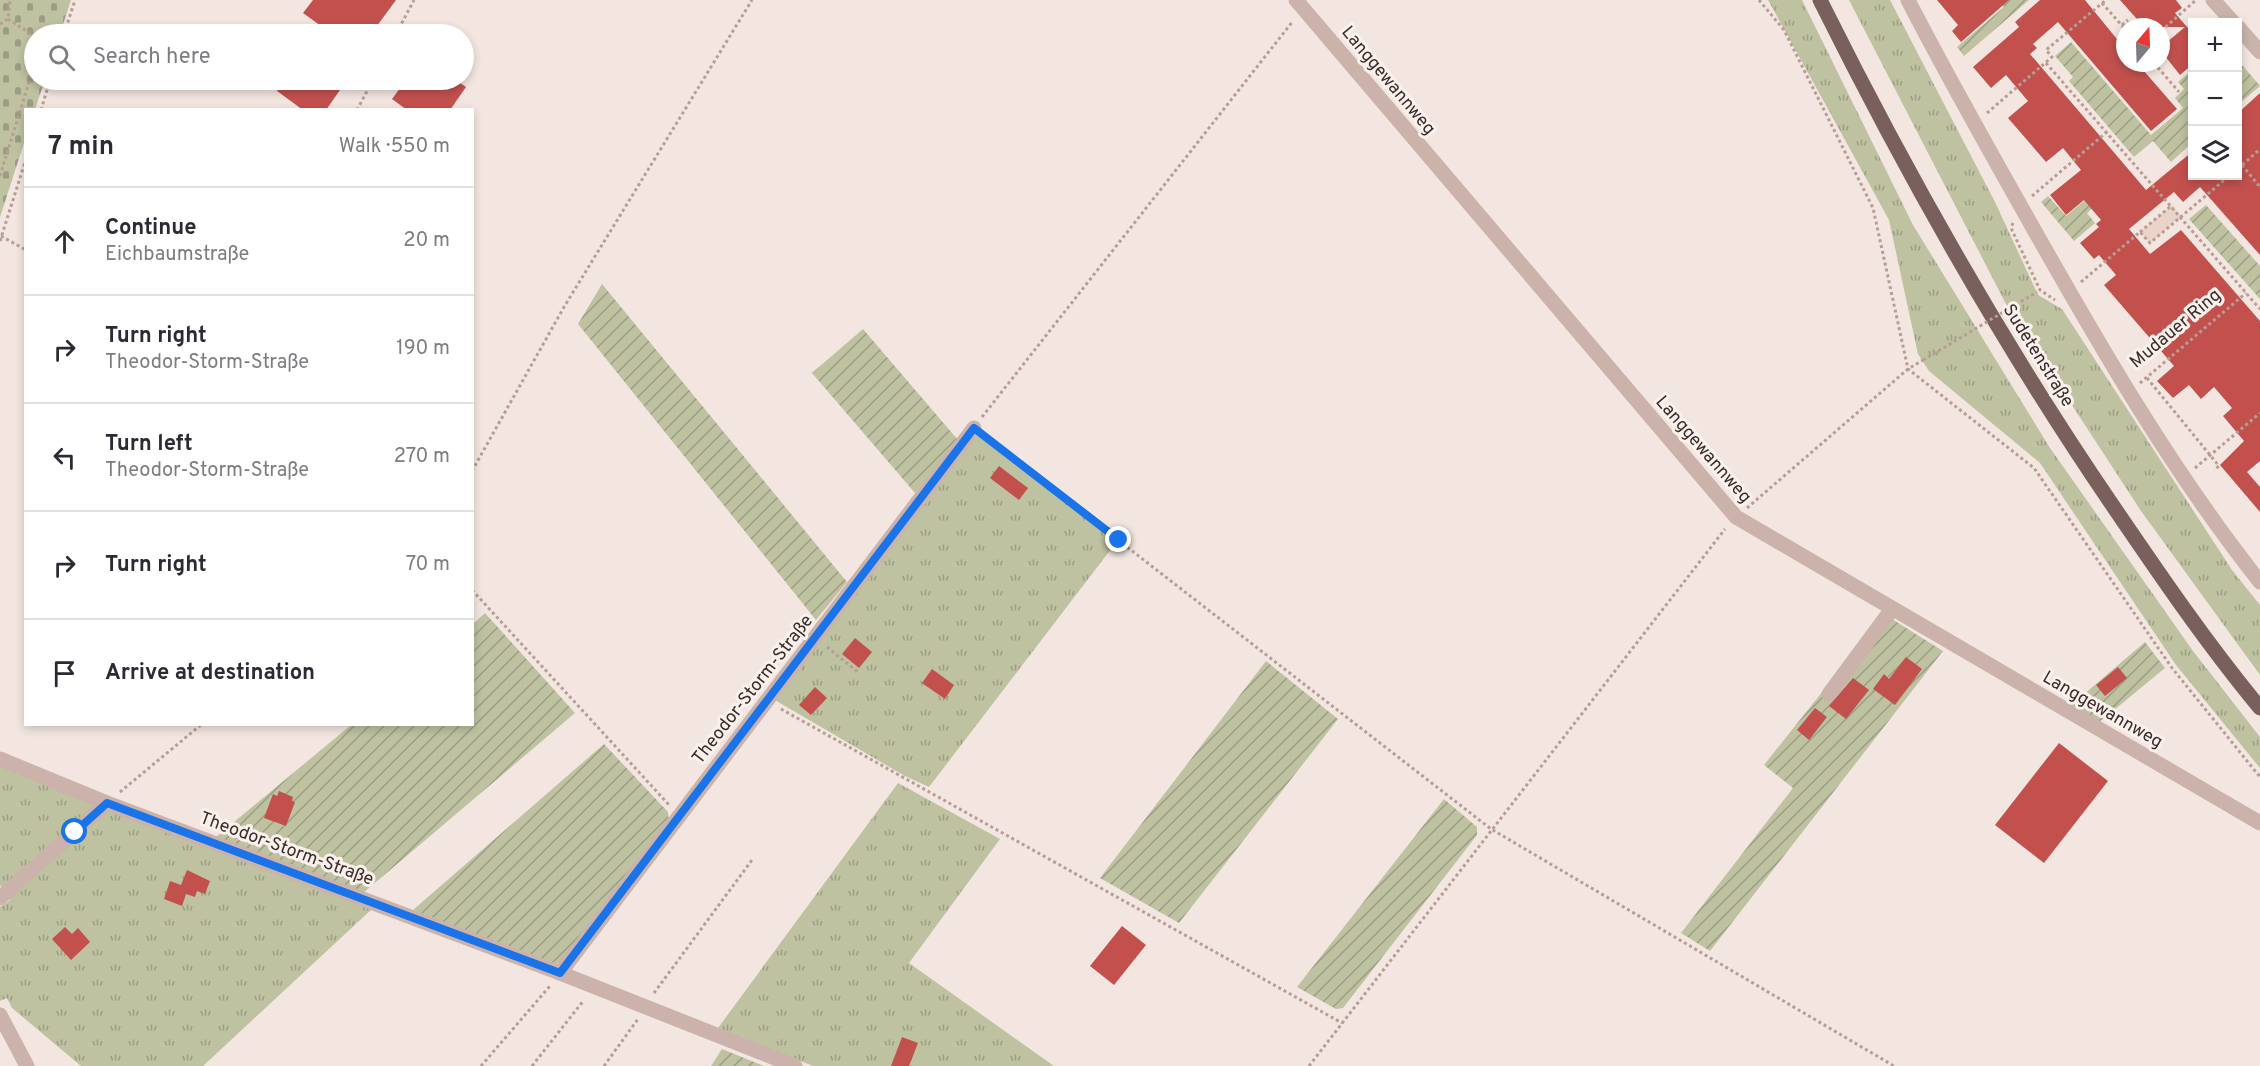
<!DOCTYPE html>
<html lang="en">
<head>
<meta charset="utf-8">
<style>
	:root { --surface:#fff; --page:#f7f7f7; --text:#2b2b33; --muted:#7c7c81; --line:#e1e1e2 }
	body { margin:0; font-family:Overpass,sans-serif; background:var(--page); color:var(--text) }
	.controls { position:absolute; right:18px; top:18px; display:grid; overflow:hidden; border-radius:0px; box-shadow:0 3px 9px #0003 }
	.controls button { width:54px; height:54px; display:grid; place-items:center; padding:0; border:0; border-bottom:2px solid var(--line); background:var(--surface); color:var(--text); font:30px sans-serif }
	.compass { position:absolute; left:2116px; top:18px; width:54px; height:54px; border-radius:50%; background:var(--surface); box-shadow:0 3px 9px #0003; rotate:19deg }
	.stop { position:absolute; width:18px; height:18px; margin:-14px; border:4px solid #1a73e8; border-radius:50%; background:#fff }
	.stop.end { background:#1a73e8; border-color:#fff; box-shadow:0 2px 6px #0008 }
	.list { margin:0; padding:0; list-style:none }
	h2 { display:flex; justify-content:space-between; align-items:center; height:78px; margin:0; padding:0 24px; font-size:26px }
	h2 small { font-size:20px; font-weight:400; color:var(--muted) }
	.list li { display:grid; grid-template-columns:39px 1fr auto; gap:18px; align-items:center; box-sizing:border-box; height:108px; padding:0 24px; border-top:2px solid var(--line) }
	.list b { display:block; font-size:22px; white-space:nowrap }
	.list p { margin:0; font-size:20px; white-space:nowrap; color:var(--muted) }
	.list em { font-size:20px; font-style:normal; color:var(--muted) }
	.icon { flex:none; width:33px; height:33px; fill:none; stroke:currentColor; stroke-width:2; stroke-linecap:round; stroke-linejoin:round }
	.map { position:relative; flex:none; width:2260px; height:1066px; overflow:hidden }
	.search { position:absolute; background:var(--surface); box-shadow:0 3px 9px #0003; left:24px; top:24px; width:450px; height:66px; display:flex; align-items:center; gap:15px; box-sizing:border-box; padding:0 21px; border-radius:33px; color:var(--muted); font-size:22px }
	.panel { position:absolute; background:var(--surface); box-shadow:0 3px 9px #0003; left:24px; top:108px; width:450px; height:618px; border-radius:0px }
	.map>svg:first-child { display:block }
	.grass { fill:url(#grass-tufts) }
	.cemetery { fill:url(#cemetery-stones) }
	.garden { fill:url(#garden-furrows) }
	.plaza { fill:#ead3c8 }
	.building { fill:#c2514e }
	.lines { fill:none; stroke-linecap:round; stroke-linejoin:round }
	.path { stroke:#b79d96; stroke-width:3; stroke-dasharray:3 3; stroke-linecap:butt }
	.minor { stroke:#cbb3ac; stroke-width:15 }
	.major { stroke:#7a605c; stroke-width:15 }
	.path-bridge { stroke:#b79d96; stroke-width:3; stroke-dasharray:3 3; stroke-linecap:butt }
	.route { stroke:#1a73e8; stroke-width:8 }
	.labels { text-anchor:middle; stroke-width:6; stroke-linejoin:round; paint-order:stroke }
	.street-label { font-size:18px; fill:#392c2b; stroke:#faf1ed }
</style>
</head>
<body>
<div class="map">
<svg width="2260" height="1066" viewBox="0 0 2260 1066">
	<defs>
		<pattern id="grass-tufts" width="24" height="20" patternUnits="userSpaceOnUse" patternTransform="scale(1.5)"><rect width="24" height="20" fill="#bec2a0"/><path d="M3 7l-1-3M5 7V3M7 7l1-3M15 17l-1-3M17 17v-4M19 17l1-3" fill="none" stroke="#9b9e83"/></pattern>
		<pattern id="cemetery-stones" width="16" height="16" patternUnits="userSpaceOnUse" patternTransform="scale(1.5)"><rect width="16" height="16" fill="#bec2a0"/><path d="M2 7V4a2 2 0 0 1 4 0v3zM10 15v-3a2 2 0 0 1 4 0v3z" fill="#9b9e83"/></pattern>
		<pattern id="garden-furrows" width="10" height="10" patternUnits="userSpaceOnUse" patternTransform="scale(1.5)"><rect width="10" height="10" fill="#bec2a0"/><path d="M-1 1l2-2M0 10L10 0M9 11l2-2" fill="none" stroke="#9b9e83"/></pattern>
	</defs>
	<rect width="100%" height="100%" fill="#f3e6e0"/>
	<g class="grass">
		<path d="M1768,0h34l111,225 137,223 143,203 67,86v31l-84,-103 -136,-202 -111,-92 -11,-17 -29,-134z"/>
		<path d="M1849,0h41l105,202 43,93 24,14 170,261 28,35v70l-119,-164 -135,-207z"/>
		<path d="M974,428l144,112 -189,247 -24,-11 -132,-77z"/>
		<path d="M0,764l372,145 -169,157h-122l-69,-58 -5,-10 -7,3v-94l10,-7 -10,-15z"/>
		<path d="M898,783l102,56 -91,124 145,103h-241l-95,-38z"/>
	</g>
	<path class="cemetery" d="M0,0h71l-11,34h-26v46h11l-10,29 -9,1 -1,30 -25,77z"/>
	<g class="garden">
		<path d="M1998,0h31l-65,56 -7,-9 47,-40z"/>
		<path d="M2071,42l80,93 32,-27 -8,-10 9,-9 -6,-7 14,-12v73l-21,19 -18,-21 -19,16 -65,-76 4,-4 -18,-21z"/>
		<path d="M2238,60l22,26 -22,19z"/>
		<path d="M2097,190l7,8 -17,15 8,10 -21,18 -33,-39 7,-6 18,20z"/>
		<path d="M2206,205l54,61v33l-71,-80z"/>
		<path d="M602,284l245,298 -31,38 -238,-296z"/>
		<path d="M863,329l95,111 -43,53 -103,-120z"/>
		<path d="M485,613l90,100 -212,180 -147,-56 135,-112 121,-1 1,-100z"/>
		<path d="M1884,614l59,37 -233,300 -29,-18 112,-145 -29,-23z"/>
		<path d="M2145,642l20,26 -68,56 -28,-17z"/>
		<path d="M1266,661l72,58 -159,204 -79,-45z"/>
		<path d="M604,744l64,68 1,13 -109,138 -8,2 -139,-55z"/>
		<path d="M1444,799l33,28v8l-134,173 -7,1 -39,-22z"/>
		<path d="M722,1049l42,17h-53z"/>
	</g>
	<path class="plaza" d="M2172,205l9,11 -31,27 -10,-11z"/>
	<g class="building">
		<path d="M313,0h83l-25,34h-39l-29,-21z"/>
		<path d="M1937,0h72l-48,42 -9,-11 6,-6z"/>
		<path d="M2040,0h45l40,49v14h12l40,46 -26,22 -93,-109 -25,22 4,4 -7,6 116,136 47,-39v25h45v-63l22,-20v162l-60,-68 -17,15 -9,-10 -45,37 21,25 31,-24 79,91v140l-13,11 13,15v25l-40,-47 24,-24 -21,-25 9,-8 -18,-21 -13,12 -12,-14 -16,13 -16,-17 17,-15 -70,-81 12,-10 -17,-20 -5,4 -14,-16 19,-16 -3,-3 5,-4 -17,-20 -18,15 -16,-20 31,-25 -18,-22 -17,14 -38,-44 20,-17 -22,-26 -15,13 -18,-21 46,-40 -4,-5z"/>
		<path d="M2120,0h56l6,8 -7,5 18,21v30l-13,11 -19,-24v-4l24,-20h-41z"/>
		<path d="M286,80h61l-21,30h-23l-26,-19z"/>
		<path d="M406,80h50l10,7 -16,23h-43l-15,-11z"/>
		<path d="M999,466l29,22 -9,12 -29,-22z"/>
		<path d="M855,638l17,14 -13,16 -17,-14z"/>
		<path d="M1906,657l16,12 -27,36 -22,-16 11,-15 5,5z"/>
		<path d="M2118,667l9,11 -22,18 -9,-11z"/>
		<path d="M932,669l22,16 -9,14 -23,-16z"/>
		<path d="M1853,678l16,12 -23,29 -17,-13z"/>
		<path d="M815,687l12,11 -16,17 -12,-10z"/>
		<path d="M1815,708l12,9 -18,23 -12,-10z"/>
		<path d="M2059,743l49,38 -64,82 -49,-38z"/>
		<path d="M279,791l14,6 -1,4 3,1 -9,24 -22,-8 9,-24 4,2z"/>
		<path d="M187,870l23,11 -5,13 -8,-3 -2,6 -9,-3 -4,12 -18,-7 6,-18 11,4z"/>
		<path d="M1122,926l24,19 -32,40 -24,-19z"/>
		<path d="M65,927l7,7 6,-6 12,14 -19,18 -19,-21z"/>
		<path d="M902,1037l16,6 -9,23h-18z"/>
	</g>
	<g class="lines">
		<g class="path">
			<path d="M1759,0l25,30 89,178 35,161 126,99 138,200 88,109"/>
			<path d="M2102,3l23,26"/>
			<path d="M8,19l26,17"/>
			<path d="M0,24l8,-5 2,-19"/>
			<path d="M2122,25l6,-5"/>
			<path d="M2161,31l35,-31"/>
			<path d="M64,34l11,-34"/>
			<path d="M396,34l18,-34"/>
			<path d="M2046,63l214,246"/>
			<path d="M2154,63l25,29"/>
			<path d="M41,110l9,-30"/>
			<path d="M357,110l16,-30"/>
			<path d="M1987,113l65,-56 -6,-7 60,-50"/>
			<path d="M2242,165l18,22"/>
			<path d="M2238,169l22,-20"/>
			<path d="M0,176l34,-110"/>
			<path d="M2032,196l76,-65"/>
			<path d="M2013,223l-2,5 29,62 15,10"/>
			<path d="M2140,232l31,-26"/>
			<path d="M1,236l25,14"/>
			<path d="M0,241l26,-82"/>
			<path d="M2081,282l59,-50 10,11 79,-67"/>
			<path d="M2147,378l72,88 -5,4"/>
			<path d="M2140,383l106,-90"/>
			<path d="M982,417l311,-396"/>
			<path d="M985,437l506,392 403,237"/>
			<path d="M2195,468l65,-55"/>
			<path d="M472,471l92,-164 188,-307"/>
			<path d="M1747,508l161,-139 15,-9"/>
			<path d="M472,590l198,216"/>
			<path d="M827,647l32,26"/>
			<path d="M781,709l561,314"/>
			<path d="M120,792l82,-68"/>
			<path d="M654,993l98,-133"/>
			<path d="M481,1066l69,-80"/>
			<path d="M532,1066l52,-66"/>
			<path d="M604,1066l34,-47"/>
			<path d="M1309,1066l416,-537"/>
		</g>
		<g class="minor">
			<path d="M1296,0l440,517 524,306"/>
			<path d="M1908,0c38,74 79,146 120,219 70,124 143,251 232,363"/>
			<path d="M2213,0l20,22"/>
			<path d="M2238,27l22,25"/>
			<path d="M1829,694l63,-85"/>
			<path d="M0,759l107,44 453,170 235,93"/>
			<path d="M0,898l107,-95"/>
			<path d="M560,973l414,-545"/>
			<path d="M0,1015l27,51"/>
		</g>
		<path class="major" d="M1820,0c87,175 183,345 293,506 47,69 94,138 147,202"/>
		<path class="path-bridge" d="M1923,360l114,-68"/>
	</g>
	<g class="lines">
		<path class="route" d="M75,832l32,-29 453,170 414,-545 145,112"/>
	</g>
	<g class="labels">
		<g class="street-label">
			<text transform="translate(1389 80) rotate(50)" y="6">Langgewannweg</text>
			<text transform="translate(2175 328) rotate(-40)" y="6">Mudauer Ring</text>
			<text transform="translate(2039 355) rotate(58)" y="6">Sudetenstraße</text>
			<text transform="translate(1704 449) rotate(49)" y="6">Langgewannweg</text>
			<text transform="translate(752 689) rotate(-52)" y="6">Theodor-Storm-Straße</text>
			<text transform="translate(2103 709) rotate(30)" y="6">Langgewannweg</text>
			<text transform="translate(287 848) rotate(20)" y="6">Theodor-Storm-Straße</text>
		</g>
	</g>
</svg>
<div class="controls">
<button>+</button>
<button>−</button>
<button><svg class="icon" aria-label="layers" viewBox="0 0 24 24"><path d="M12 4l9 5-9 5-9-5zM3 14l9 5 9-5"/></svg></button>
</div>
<svg class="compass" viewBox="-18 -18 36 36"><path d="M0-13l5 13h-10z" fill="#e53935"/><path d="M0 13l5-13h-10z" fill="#7c7c81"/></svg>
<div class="stop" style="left:75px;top:832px"></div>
<div class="stop end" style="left:1119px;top:540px"></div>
<div class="search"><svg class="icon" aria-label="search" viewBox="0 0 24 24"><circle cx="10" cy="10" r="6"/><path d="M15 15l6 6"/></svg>Search here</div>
<section class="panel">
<h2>7 min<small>Walk · 550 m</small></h2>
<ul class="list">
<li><svg class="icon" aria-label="ahead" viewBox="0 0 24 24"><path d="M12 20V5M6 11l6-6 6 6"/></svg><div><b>Continue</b><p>Eichbaumstraße</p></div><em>20 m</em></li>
<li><svg class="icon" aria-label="right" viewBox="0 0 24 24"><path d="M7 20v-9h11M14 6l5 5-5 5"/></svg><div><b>Turn right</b><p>Theodor-Storm-Straße</p></div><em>190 m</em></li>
<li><svg class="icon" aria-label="left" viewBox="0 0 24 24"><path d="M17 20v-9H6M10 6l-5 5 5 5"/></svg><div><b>Turn left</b><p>Theodor-Storm-Straße</p></div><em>270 m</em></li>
<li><svg class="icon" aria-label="right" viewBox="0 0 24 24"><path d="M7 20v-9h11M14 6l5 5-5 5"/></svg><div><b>Turn right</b></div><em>70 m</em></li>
<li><svg class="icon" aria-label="arrive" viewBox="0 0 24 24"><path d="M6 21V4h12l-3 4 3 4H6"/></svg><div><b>Arrive at destination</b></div></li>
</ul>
</section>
</div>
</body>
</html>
